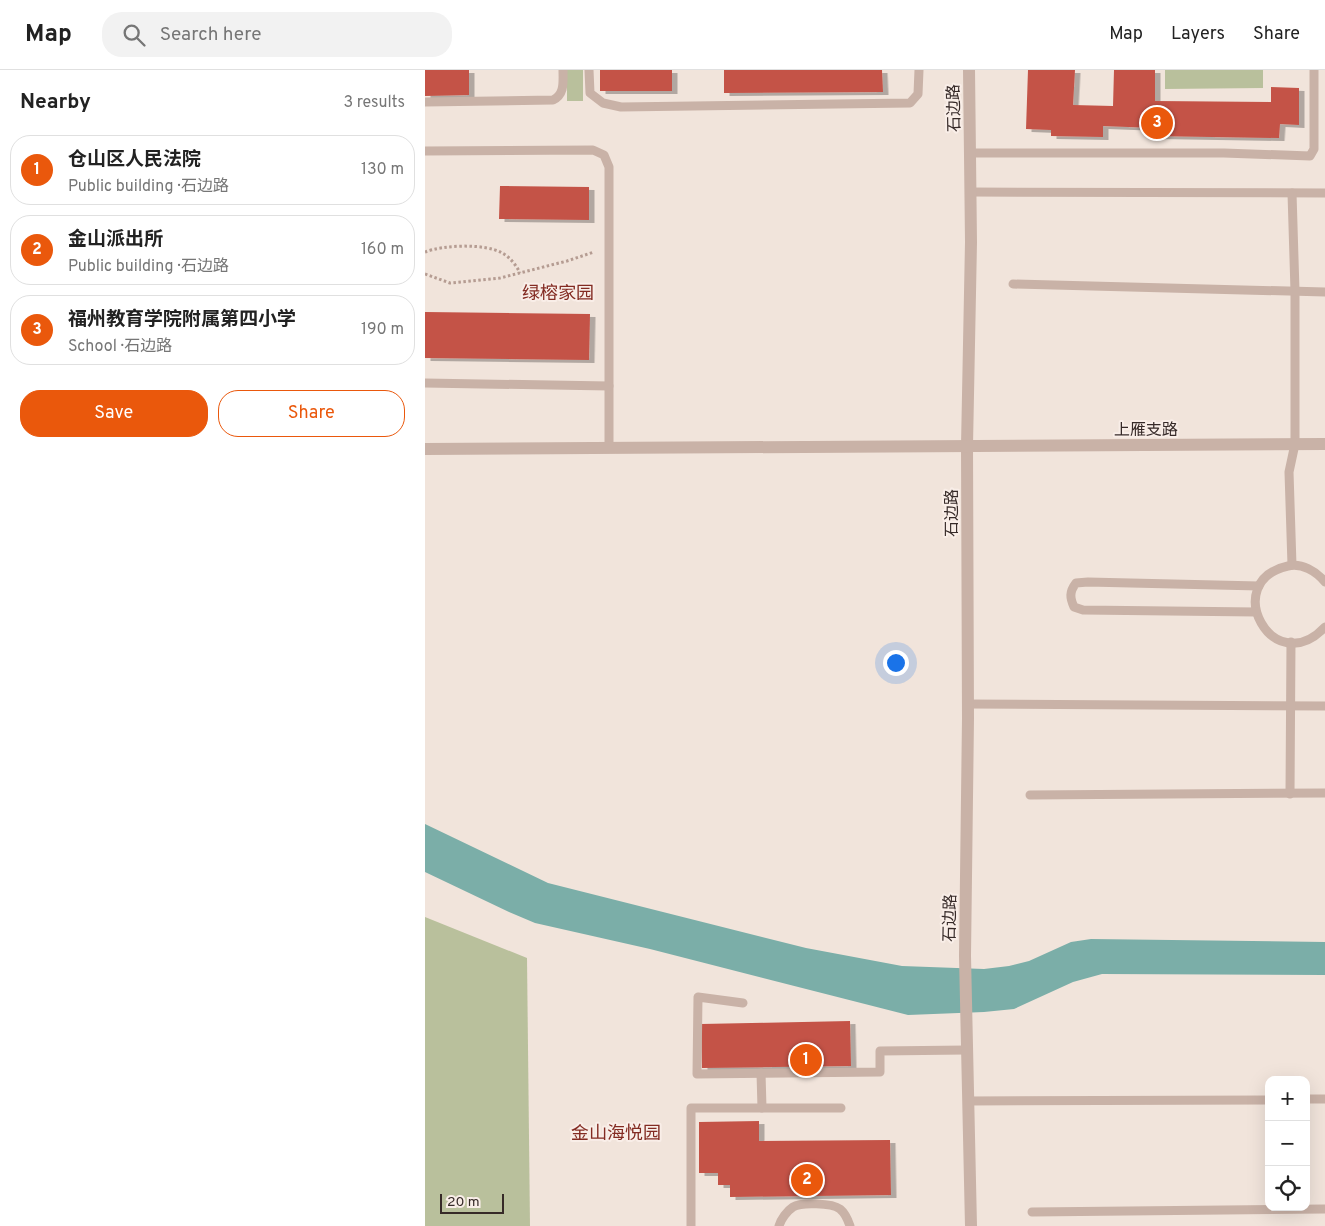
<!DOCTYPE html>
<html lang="en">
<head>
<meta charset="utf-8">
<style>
	:root { --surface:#fff; --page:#f2f2f2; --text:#222; --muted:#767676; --line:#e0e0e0; --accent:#ea580c }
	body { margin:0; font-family:Overpass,"Noto Sans SC",sans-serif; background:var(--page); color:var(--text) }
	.controls { position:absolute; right:15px; bottom:15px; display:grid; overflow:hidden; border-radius:10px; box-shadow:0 5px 20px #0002 }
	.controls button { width:45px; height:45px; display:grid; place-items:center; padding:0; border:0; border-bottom:1px solid var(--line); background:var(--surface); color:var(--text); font:25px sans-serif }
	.scale { position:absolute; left:15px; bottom:12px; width:64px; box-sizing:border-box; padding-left:5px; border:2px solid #362a28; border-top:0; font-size:14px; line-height:18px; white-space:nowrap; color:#362a28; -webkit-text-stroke:4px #f9eee8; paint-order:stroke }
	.you { position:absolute; left:470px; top:592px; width:18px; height:18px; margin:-12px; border:4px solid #fff; border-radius:50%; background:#1a73e8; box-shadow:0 0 0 8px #1a73e833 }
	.badge { display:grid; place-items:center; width:32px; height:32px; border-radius:50%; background:var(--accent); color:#fff; font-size:16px; font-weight:700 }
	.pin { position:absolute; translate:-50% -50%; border:2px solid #fff; box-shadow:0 1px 5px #0006 }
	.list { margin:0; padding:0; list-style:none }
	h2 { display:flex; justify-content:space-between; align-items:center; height:65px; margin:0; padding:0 20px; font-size:21px }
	h2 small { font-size:16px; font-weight:400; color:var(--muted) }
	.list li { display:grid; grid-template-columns:32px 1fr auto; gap:15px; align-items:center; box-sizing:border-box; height:70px; margin:0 10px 10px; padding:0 10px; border:1px solid var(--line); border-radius:20px }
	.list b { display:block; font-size:19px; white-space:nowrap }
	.list p { margin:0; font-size:16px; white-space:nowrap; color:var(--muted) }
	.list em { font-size:16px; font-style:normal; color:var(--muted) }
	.actions { display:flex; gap:10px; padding:15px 20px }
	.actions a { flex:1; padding:11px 0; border:1px solid var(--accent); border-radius:20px; text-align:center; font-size:18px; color:var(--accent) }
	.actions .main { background:var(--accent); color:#fff }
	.icon { flex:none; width:28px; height:28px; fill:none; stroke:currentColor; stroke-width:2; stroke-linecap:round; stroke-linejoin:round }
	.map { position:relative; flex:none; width:900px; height:1156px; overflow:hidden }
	header { display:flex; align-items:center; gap:30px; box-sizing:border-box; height:70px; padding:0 25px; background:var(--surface); border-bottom:1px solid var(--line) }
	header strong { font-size:24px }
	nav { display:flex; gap:28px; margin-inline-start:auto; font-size:18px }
	.search { width:350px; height:45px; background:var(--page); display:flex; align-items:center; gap:12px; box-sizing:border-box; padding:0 18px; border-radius:20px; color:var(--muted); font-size:19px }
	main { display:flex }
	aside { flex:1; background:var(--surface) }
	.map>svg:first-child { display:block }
	.green { fill:#b9c09c }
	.water { fill:#7baea8 }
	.building { fill:#c45347; filter:url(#shadow) }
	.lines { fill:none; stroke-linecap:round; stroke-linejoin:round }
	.path { stroke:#b59c92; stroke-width:3; stroke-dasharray:2.5 2.5; stroke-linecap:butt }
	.service { stroke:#c9b2a7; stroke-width:9 }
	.tertiary { stroke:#c9b2a7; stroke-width:12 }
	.labels { text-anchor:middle; stroke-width:4; stroke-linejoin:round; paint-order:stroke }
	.street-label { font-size:16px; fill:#362a28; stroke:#f9eee8 }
	.neighbourhood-label { font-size:18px; fill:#832b22; stroke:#f9eee8 }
</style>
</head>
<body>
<header>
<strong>Map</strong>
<div class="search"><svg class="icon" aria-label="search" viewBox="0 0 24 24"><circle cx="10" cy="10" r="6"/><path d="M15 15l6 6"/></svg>Search here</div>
<nav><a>Map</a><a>Layers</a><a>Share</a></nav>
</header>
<main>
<aside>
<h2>Nearby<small>3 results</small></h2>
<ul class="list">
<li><span class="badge">1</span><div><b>仓山区人民法院</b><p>Public building · 石边路</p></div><em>130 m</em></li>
<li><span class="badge">2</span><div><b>金山派出所</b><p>Public building · 石边路</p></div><em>160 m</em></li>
<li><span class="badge">3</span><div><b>福州教育学院附属第四小学</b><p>School · 石边路</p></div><em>190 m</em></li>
</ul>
<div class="actions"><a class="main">Save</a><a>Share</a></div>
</aside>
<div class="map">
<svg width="900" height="1156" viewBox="0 0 900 1156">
	<defs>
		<filter id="shadow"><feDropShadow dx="5.5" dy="3" stdDeviation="0" flood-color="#0004"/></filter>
	</defs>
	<rect width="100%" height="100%" fill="#f1e4db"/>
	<g class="green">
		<rect x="142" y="0" width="16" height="31"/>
		<path d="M740,0h98v18l-98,1z"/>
		<path d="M0,847l102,41 3,268h-105z"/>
	</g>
	<path class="water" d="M0,754l123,59 258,65 96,18 82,3 25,-3 20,-5 42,-19 20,-3 234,3v33l-223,-1 -29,8 -59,27 -30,3 -76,3 -258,-66 -115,-26 -26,-11 -84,-40z"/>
	<g class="building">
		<path d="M0,0h44v25l-44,1z"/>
		<rect x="175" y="0" width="72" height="21"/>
		<path d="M299,0h158l1,22 -159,1z"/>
		<path d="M603,0h47l-2,35 40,1 1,-36h41v31l116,1v-15l28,1v37l-19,-1 -1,14 -126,-2 1,-8 -51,-2v11l-52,-1v-6l-25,-1z"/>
		<path d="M75,116l89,1v33l-90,-1z"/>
		<path d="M0,242l165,2 -1,46 -164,-2z"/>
		<path d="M425,951l1,45 -149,2 -1,-44z"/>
		<path d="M334,1051v20l131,-1 1,55 -161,2v-12h-12v-12h-19v-51z"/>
	</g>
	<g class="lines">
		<g class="path">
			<path d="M0,182c18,-7 60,-9 77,1 8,4 14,12 18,20"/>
			<path d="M0,204l25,9 50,-5 67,-17 27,-9"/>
		</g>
		<g class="service">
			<path d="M164,0l1,23 13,10 18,4 289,-4 8,-9 1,-24"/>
			<path d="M0,32l128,-2c12,-6 10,-18 10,-30"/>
			<path d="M0,81l168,-1 11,5 5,12v281"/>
			<path d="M545,83h254l86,3 4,-7v-79"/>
			<path d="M546,122l354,1"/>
			<path d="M867,123l3,98v153l-6,28 3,93"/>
			<path d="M588,214l312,8"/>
			<path d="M0,313l184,3"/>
			<path d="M900,512c-9,-11 -23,-19 -37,-16 -69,15 -15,116 37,61"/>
			<path d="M831,542l-173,-2 -9,-3c-4,-9 -5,-15 2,-24l12,-1 171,4"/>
			<path d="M543,634l357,2"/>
			<path d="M865,724l1,-152"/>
			<path d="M605,725l295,-2"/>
			<path d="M318,933l-45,-6 -1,77 183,-2v-21l86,-1"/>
			<path d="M336,1003l1,35"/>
			<path d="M881,1029h19"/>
			<path d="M543,1031l301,-1"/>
			<path d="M607,1142l293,-3"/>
			<path d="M266,1156v-118h150"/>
			<path d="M354,1156c2,-7 8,-15 14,-19 8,-5 39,-4 47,2 5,4 8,11 10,17"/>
		</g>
		<g class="tertiary">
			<path d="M544,0l2,172 -4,204 1,272 -3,238 6,270"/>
			<path d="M0,379l900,-5"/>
		</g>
	</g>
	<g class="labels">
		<g class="street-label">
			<text transform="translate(528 38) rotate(-91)" y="6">石边路</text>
			<text x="721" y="365">上雁支路</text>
			<text transform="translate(526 443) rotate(-90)" y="6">石边路</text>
			<text transform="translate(524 848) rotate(-89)" y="6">石边路</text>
		</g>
		<g class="neighbourhood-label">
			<text x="133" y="229">绿榕家园</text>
			<text x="191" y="1069">金山海悦园</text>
		</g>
	</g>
</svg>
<div class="controls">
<button>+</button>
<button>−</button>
<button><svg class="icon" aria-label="locate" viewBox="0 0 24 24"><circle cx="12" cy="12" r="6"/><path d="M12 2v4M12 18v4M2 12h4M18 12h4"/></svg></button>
</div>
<div class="scale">20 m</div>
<div class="you"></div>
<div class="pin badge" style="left:381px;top:990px">1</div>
<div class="pin badge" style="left:382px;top:1110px">2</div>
<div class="pin badge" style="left:732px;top:53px">3</div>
</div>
</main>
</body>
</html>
